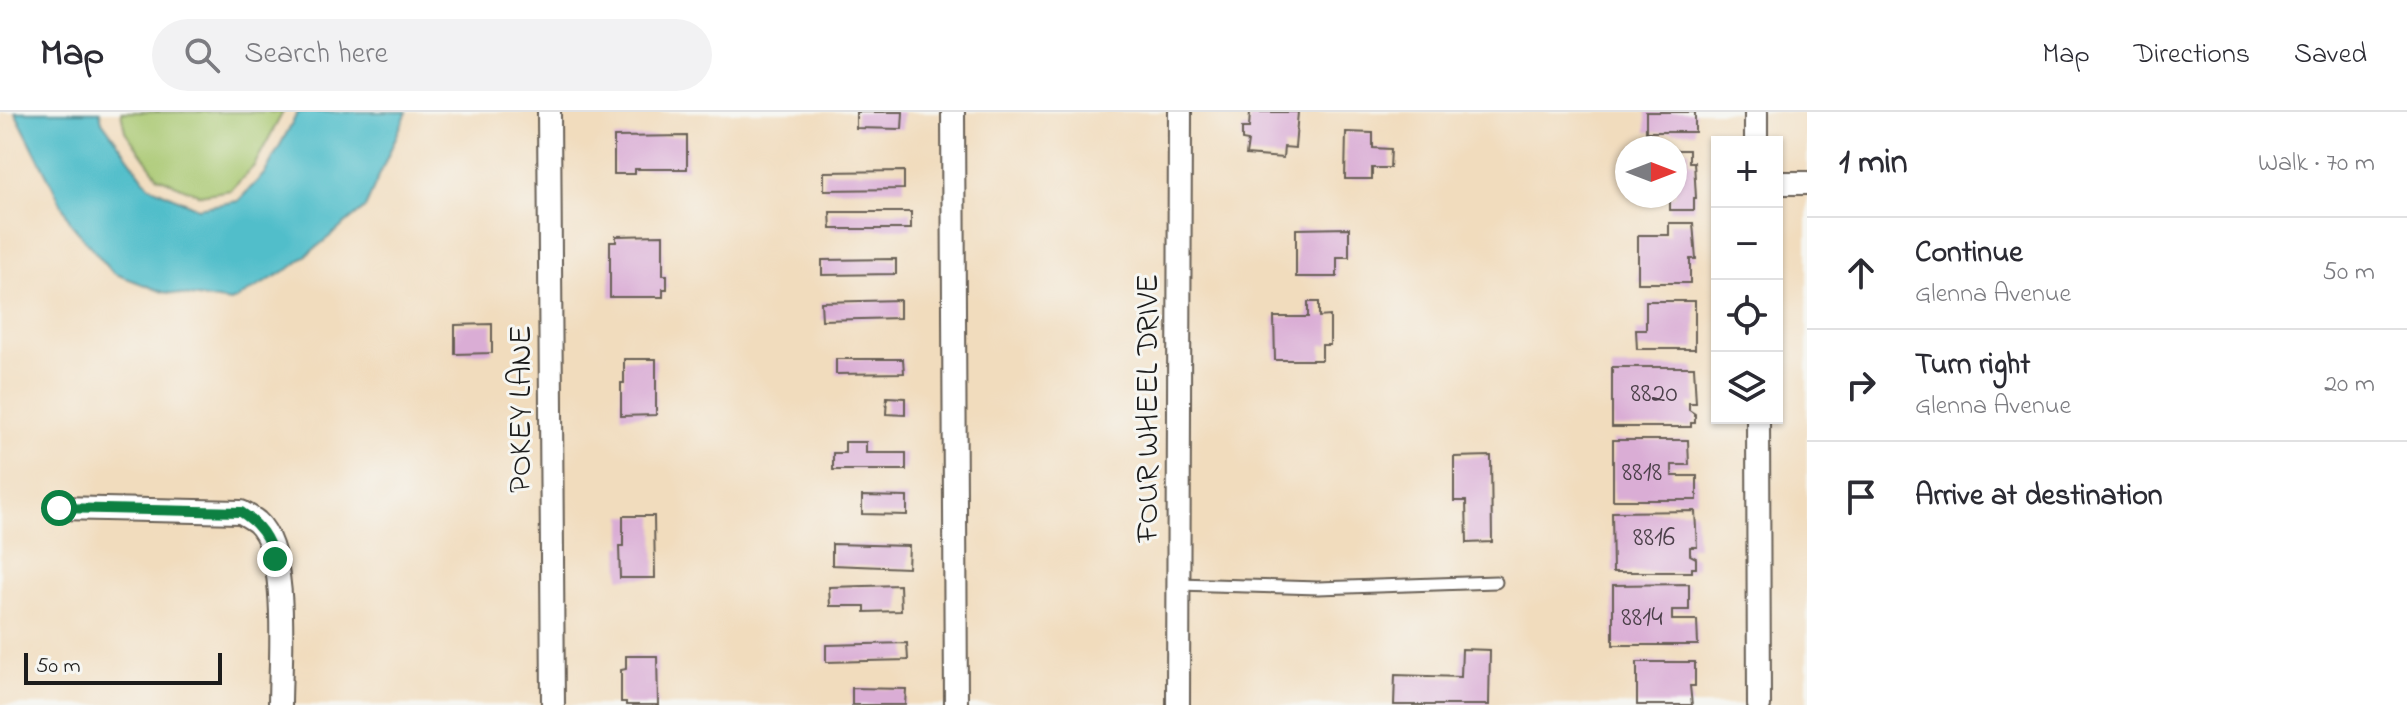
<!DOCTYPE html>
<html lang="en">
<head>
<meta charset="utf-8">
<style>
	:root { --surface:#fff; --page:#f2f2f3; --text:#2b2b33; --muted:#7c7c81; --line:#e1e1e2 }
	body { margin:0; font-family:"Indie Flower",sans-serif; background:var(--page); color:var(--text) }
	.controls { position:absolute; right:24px; top:24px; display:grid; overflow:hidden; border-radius:0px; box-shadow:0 2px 6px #0004 }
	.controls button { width:72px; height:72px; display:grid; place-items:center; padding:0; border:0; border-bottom:2px solid var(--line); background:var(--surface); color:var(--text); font:40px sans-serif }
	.compass { position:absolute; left:1615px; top:24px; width:72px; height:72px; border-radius:50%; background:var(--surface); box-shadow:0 2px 6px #0004; rotate:90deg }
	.scale { position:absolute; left:24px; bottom:20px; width:198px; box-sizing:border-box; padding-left:8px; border:4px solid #1c1c1c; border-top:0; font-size:22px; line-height:28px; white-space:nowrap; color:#1c1c1c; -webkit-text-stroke:6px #f6f6f2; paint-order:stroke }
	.stop { position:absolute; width:24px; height:24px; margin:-18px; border:6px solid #0b8043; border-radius:50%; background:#fff }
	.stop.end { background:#0b8043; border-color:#fff; box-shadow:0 2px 8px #0008 }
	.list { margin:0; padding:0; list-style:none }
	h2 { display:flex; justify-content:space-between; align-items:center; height:104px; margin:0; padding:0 32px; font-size:34px }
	h2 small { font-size:26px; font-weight:400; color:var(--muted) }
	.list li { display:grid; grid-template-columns:52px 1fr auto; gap:24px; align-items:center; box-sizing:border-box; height:112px; padding:0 32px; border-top:2px solid var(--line) }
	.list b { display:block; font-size:30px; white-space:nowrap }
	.list p { margin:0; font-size:26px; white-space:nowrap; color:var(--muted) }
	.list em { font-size:26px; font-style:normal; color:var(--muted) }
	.icon { flex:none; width:44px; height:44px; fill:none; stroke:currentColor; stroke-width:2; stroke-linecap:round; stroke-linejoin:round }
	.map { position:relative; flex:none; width:1807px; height:593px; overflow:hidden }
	header { display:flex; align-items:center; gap:48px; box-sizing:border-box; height:112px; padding:0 40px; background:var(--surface); border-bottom:2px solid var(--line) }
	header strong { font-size:38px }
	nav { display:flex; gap:44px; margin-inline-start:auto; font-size:28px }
	.search { width:560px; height:72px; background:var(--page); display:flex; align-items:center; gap:20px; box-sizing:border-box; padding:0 28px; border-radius:44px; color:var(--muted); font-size:30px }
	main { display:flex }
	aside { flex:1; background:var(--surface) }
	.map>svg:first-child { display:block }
	.green { fill:#a8c76f; stroke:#627246; stroke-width:2 }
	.water { fill:#51beca; stroke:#366d73; stroke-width:2 }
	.building { fill:#daadd5 }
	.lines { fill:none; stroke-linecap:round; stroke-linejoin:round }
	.service-casing { stroke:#675f54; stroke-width:15 }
	.minor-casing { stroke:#675f54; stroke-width:26 }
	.service { stroke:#fff; stroke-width:11 }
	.minor { stroke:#fff; stroke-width:22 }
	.route { stroke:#0b8043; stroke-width:10 }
	.labels { text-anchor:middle; stroke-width:6; stroke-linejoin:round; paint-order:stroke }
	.number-label { font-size:28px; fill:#4c404a }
	.street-label { font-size:32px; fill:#1c1c1c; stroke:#f6f6f2 }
</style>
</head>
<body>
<header>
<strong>Map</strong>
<div class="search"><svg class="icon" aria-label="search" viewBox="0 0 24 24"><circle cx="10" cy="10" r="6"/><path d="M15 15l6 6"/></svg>Search here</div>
<nav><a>Map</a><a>Directions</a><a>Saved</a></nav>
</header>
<main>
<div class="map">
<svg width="1807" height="593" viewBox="0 0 1807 593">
	<rect width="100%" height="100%" fill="#f6f6f2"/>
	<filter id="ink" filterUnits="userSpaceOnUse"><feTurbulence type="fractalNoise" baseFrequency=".0125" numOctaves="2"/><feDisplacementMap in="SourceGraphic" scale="16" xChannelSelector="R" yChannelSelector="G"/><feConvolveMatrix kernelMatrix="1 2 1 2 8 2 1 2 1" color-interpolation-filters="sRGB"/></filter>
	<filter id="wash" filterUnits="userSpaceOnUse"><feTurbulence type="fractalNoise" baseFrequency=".006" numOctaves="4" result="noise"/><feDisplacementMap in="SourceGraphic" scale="32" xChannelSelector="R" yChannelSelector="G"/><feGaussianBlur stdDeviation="1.8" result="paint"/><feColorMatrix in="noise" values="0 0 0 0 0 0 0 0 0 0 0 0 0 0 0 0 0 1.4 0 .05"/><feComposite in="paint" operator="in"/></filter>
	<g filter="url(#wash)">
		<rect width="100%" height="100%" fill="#f1dcbd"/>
		<path class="green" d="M121,0h162l-29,54 -23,24 -31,5 -42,-18 -33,-46z"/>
		<path class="water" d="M15,0h85l2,9 47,65 49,22 40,-7 27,-28 33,-61h109l-42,96 -73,59 -61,35 -68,-10 -50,-19 -41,-48z"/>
		<g id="blocks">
			<g class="building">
				<path d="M856,0h47l-1,17 -46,-1z"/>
				<path d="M1250,0h48l-3,36 -11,-1 -1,11 -37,-3 2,-14 -6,-1v-12h7z"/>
				<rect x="1646" y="0" width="49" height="20"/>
				<path d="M1346,20l27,1v15l18,1 -1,19h-18v11h-27z"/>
				<path d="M687,24v33h-52v5h-21v-37z"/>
				<path d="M1675,38h14v12h5l2,36h-2v12h-24v-14h5z"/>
				<path d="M904,59v18l-80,1v-18z"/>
				<path d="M830,100h81v17h-80z"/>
				<path d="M1669,111h24l3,36h-6v24h-52v-48h31z"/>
				<path d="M1349,116v29h-12v20h-41v-48z"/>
				<path d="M663,123v40h4v14h-4v8h-53v-55h6v-6z"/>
				<path d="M896,147v15l-74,1v-15z"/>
				<path d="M900,188v18l-78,2 -1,-18z"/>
				<path d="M1646,189h49v48h-58l-1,-19h10z"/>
				<path d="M1308,190h11v15l11,-1v29h-8v15h-47l-1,-43h34z"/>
				<path d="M492,212v29l-37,1v-29z"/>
				<path d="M624,247h32v56l-35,1v-33h3z"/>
				<path d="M836,247h67l1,14 -68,1z"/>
				<path d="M1612,255h82l2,36h-7v7l6,4v9h-4v4h-79z"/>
				<path d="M887,285l18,1v17l-19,-1z"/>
				<path d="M1613,328h75l1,25h-17v11h25v24h-84z"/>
				<path d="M845,330h21v11h40v17h-73v-17h12z"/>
				<path d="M1491,344l1,86 -25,1 -1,-42h-12v-44z"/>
				<path d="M862,384l45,1v18l-45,-1z"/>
				<path d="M1695,399l2,36h-7v8l6,3v10h-4v4h-79l-1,-60z"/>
				<path d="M623,404h31l1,62h-35l-1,-32h4z"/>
				<path d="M832,432l77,2 -1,22 -76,-3z"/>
				<path d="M1689,472v26h-17v10h25l1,25h-85v-60z"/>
				<path d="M900,473l1,26 -36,1v-6h-35l-1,-19z"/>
				<path d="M907,531l1,17 -82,2v-17z"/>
				<path d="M1462,537l28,1 -1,55h-95l1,-30 66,2z"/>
				<path d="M626,544h31l1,49h-32v-3h-5v-32l5,-1z"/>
				<path d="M1637,550h58v24h-5l2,19h-55z"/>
				<path d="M852,576l54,1 -1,16h-53z"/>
			</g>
		</g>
	</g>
	<g filter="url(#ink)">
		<use href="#blocks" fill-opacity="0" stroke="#675f54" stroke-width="2"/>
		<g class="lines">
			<g class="service-casing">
				<path id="service" d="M1178,472l140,4 178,-6"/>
			</g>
			<g class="minor-casing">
				<g id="minor">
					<path d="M549,0l4,593"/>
					<path d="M953,0l3,593"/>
					<path d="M1756,0v30"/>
					<path d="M1777,71h30"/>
					<path d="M1758,306l1,287"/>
					<path d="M59,396l182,4c5,3 11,6 16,10 33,30 23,139 23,183"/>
					<path d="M1178,593l2,-593"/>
				</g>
			</g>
			<use href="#service" class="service"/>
			<use href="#minor" class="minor"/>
		</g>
	</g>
	<g class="lines" filter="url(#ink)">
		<path class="route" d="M59,396l182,4c19,12 27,25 34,47"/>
	</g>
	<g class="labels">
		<g class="number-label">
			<text x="1654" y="289">8820</text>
			<text x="1642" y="368">8818</text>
			<text x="1654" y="433">8816</text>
			<text x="1642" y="513">8814</text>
		</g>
		<g class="street-label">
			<text transform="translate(1146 296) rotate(-90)" y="11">FOUR WHEEL DRIVE</text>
			<text transform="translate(519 297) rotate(-90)" y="11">POKEY LANE</text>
		</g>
	</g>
</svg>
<div class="controls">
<button>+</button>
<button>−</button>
<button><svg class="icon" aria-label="locate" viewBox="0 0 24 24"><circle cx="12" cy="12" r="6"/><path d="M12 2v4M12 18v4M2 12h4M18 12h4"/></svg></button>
<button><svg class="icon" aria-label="layers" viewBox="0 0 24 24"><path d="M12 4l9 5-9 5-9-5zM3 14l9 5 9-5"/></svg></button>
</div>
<svg class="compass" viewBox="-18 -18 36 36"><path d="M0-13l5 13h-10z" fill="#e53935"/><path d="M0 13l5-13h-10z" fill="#7c7c81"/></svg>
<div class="scale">50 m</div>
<div class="stop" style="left:59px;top:396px"></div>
<div class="stop end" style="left:275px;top:447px"></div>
</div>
<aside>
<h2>1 min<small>Walk · 70 m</small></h2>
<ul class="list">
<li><svg class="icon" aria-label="ahead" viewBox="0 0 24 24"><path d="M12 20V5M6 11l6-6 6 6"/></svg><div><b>Continue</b><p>Glenna Avenue</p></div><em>50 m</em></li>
<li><svg class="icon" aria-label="right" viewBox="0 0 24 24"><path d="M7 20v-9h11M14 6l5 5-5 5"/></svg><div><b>Turn right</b><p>Glenna Avenue</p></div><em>20 m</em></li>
<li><svg class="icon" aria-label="arrive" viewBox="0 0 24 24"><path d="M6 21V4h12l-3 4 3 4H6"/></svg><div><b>Arrive at destination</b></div></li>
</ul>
</aside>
</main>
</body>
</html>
